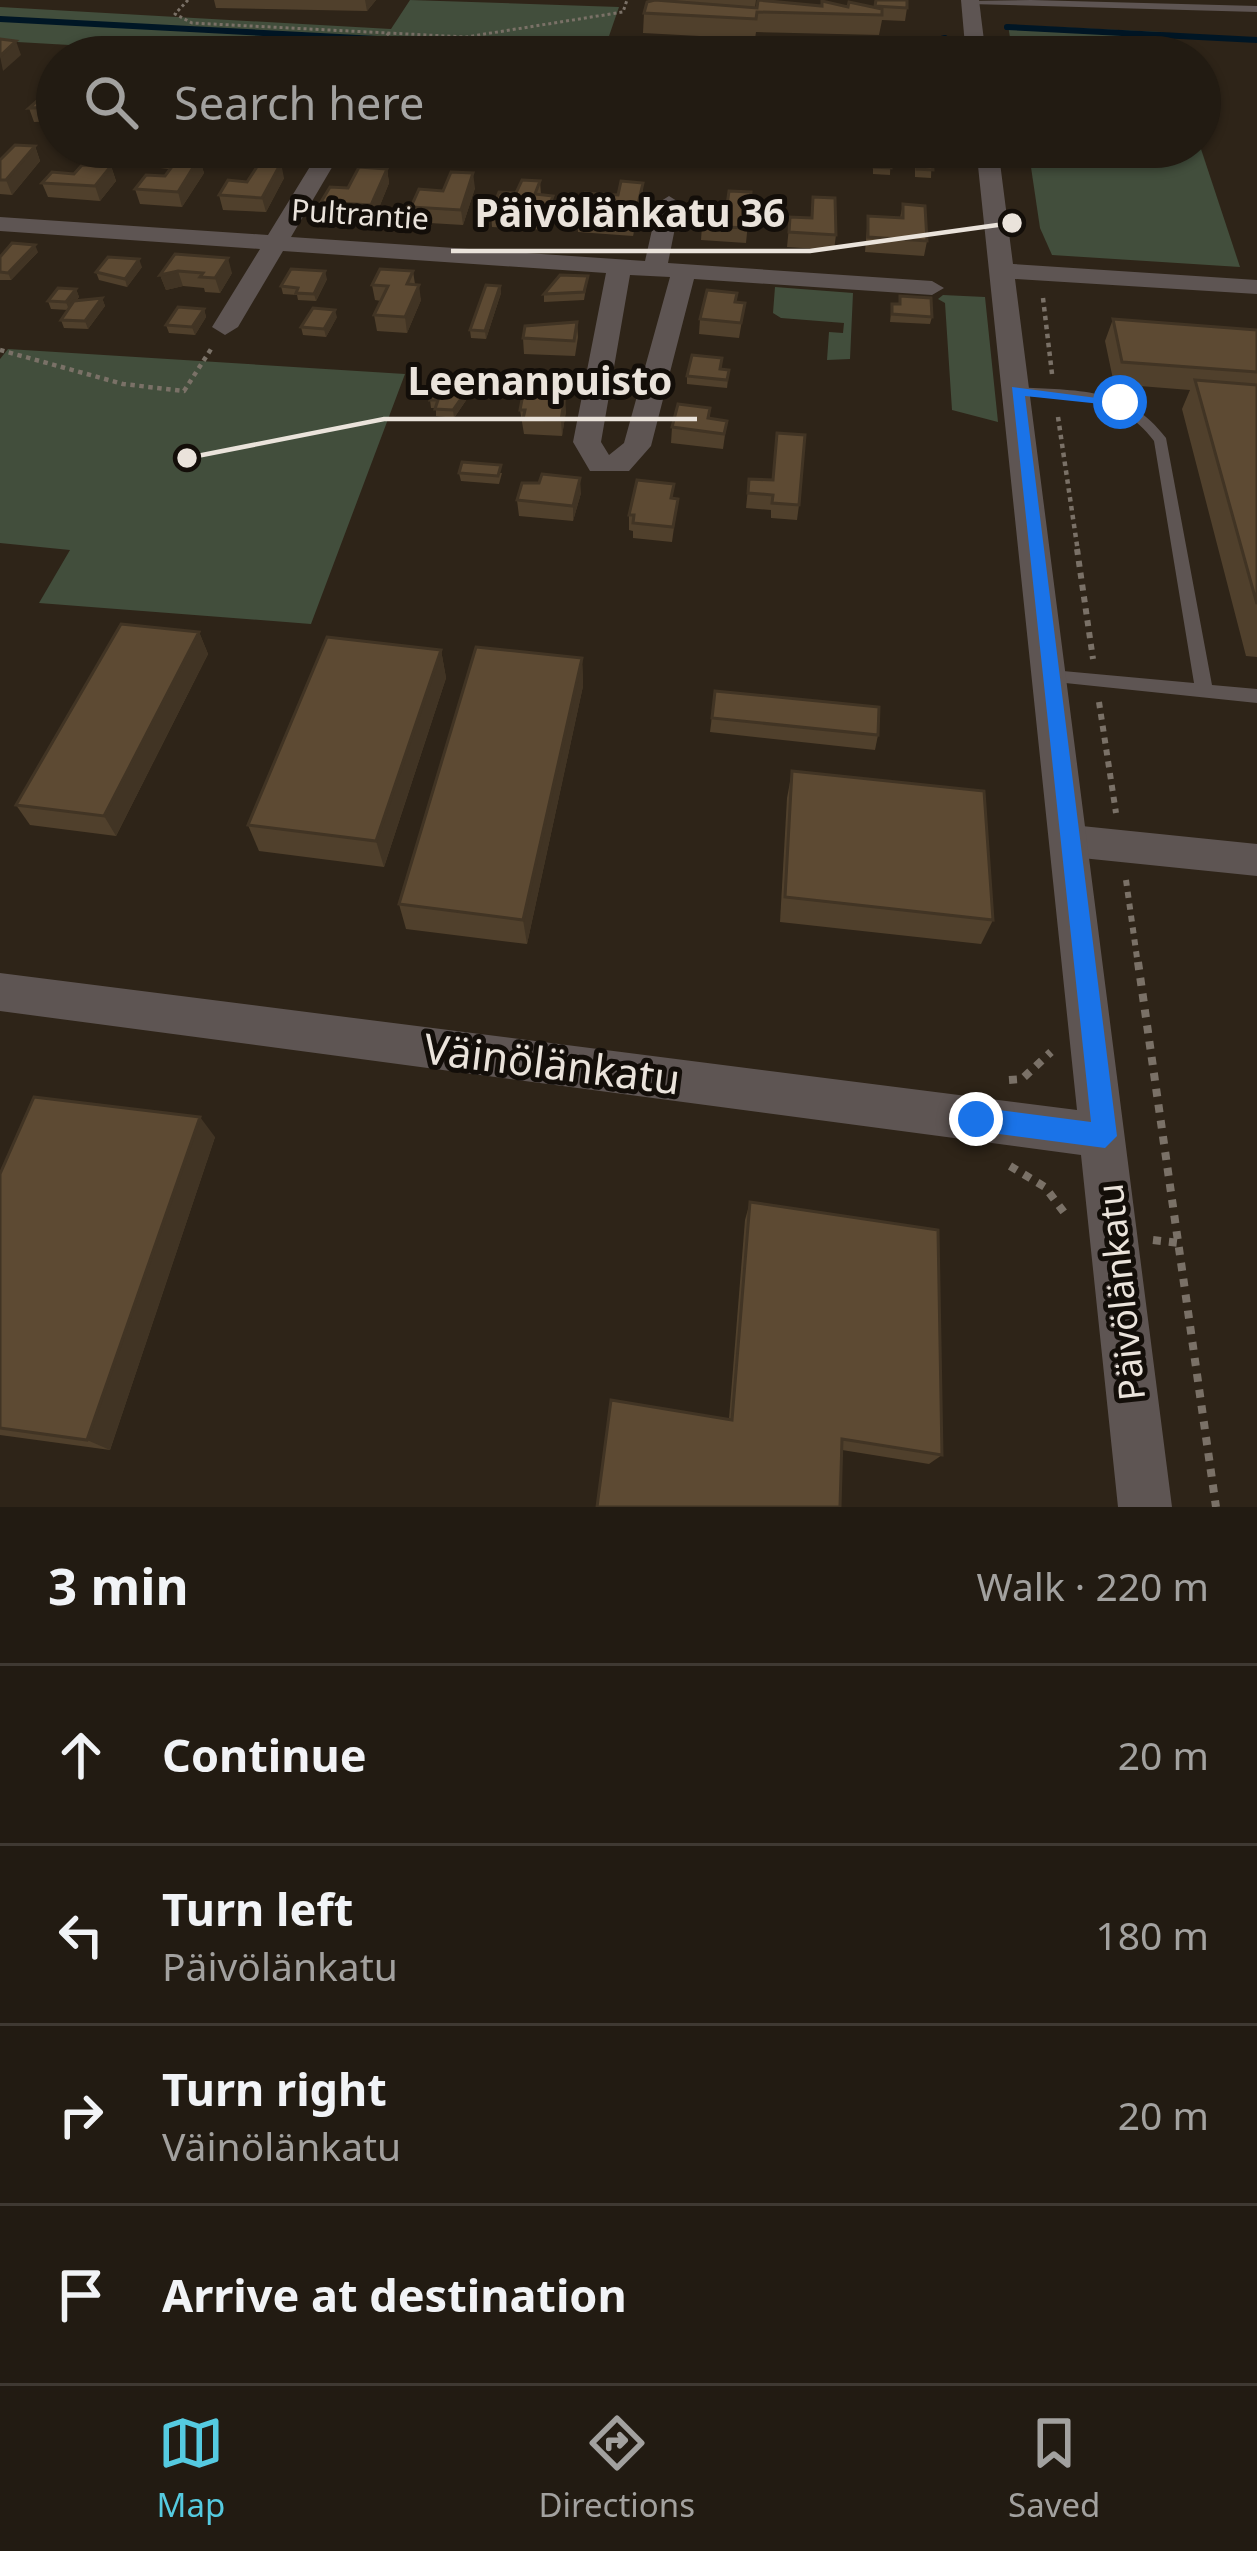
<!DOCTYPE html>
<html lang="en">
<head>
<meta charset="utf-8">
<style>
	:root { --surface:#221b12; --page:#2a241b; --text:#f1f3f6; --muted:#a2a19f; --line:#3f3932; --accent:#55cae0 }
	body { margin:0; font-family:"Noto Sans",sans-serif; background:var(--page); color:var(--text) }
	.stop { position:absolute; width:36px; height:36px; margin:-27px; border:9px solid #1a73e8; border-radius:50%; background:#fff }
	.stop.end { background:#1a73e8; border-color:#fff; box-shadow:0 3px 12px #0008 }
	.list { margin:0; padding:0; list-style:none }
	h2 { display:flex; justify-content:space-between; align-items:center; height:156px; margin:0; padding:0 48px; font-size:51px }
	h2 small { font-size:39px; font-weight:400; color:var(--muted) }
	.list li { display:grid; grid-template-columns:78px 1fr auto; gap:36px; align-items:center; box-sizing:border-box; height:180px; padding:0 48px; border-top:3px solid var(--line) }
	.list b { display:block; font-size:45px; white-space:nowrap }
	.list p { margin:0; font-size:39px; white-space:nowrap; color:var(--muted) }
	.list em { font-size:39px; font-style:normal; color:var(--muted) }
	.icon { flex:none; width:66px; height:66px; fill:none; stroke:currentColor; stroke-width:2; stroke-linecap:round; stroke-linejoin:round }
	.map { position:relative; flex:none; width:1257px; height:1507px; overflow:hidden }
	.search { position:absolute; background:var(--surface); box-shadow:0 3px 9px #0004; left:36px; right:36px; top:36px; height:132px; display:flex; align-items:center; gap:30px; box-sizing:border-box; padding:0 42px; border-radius:66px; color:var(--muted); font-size:45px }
	.sheet { height:876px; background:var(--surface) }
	nav { display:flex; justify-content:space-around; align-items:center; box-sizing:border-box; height:168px; border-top:3px solid var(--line); background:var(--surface); font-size:33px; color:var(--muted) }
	nav a { display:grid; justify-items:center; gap:6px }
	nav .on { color:var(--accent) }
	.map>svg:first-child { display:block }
	.green { fill:#424e3c }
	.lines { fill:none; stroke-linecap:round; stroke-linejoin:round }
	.stream { stroke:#001625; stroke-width:6 }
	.path-far3 { stroke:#7a7167; stroke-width:3; stroke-dasharray:3 3; stroke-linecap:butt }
	.path-far2 { stroke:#7a7167; stroke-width:4.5; stroke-dasharray:4.5 4.5; stroke-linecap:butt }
	.path-far1 { stroke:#7a7167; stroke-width:6; stroke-dasharray:6 6; stroke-linecap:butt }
	.path { stroke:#7a7167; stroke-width:8; stroke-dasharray:8 8; stroke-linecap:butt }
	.service { fill:#5e5553; fill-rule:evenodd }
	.minor { fill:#5e5553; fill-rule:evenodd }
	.tertiary { fill:#5e5553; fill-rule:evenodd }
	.wall { fill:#50402c }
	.shaded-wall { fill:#413424 }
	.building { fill:#5d4a33; stroke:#413424; stroke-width:3 }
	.route { fill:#1a73e8 }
	.labels { text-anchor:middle; stroke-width:10; stroke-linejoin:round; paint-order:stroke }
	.far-street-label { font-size:30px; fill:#eae3db; stroke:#130e09 }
	.street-label { font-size:36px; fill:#eae3db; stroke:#130e09 }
	.near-street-label { font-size:42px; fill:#eae3db; stroke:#130e09 }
	.leader { fill:none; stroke:#eae3db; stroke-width:4.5 }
	.callout-dot { fill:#eae3db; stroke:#130e09; stroke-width:4.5 }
	.callout-label { font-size:39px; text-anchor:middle; font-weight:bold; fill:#eae3db; stroke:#130e09; stroke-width:10; stroke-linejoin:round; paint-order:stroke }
</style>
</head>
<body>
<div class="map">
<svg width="1257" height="1507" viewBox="0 0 1257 1507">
	<rect width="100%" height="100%" fill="#2e2418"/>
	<g class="green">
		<path d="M410,0l209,7 -11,32 318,18h-647l-279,-16v-34l391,22z"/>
		<path d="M1008,25l154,7 8,25h-157z"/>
		<path d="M1200,146l40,121 -188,-12 -12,-27 -12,-81z"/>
		<path d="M775,287l78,6 -3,66 -23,1 2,-28 14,1 1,-10 -63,-5 -8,-5z"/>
		<path d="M943,295l42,2 13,125 -46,-12 -7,-107 -7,-4z"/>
		<path d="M8,349l397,25 -94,250 -272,-21 31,-53 -70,-7v-184z"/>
	</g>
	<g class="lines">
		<g class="stream">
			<path d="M0,19l720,38"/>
			<path d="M1007,27l250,13"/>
			<path d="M875,57l70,-19"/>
		</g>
		<g class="path-far3">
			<path d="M188,0l-13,14 17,9 274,14 157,-25 4,-12"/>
			<path d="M366,57l23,-24"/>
		</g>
		<g class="path-far2">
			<path d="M1043,298l9,76"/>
			<path d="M0,350l123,34 61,7 29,-45"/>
			<path d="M1058,417l20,135"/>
		</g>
		<g class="path-far1">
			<path d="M1077,549l16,110"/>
			<path d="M1099,702l17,111"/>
			<path d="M1126,880l12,85"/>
		</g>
		<g class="path">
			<path d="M1138,962l78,545"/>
			<path d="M1009,1080l13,-1 29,-27"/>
			<path d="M1010,1166l35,21 21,28"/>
			<path d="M1153,1240l26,3"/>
		</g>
		<g class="service">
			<path d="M1031,0l226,6v6l-287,-8 -4,-3z"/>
			<path d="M1017,387c59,4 110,-1 149,51l46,247 45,4v14l-211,-22 -3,-5 9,-6 142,13 -40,-242c-39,-52 -85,-38 -142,-47l-2,-3z"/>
		</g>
		<g class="minor">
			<path d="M322,147h22l-53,90 354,24 13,-58 11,-7 11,7 -12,60 264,18 12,7 -12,7 -238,-16 -43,167 -22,25h-39l-17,-29 33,-169 -323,-22 -45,76 -13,8 -13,-8 48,-78 -260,-18v-14l268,18zM630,275l40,2 -46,166 -15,12 -8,-13z"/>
			<path d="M1072,825l185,19v32l-185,-19 -13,-5 -6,-11 6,-11z"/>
		</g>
		<g class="tertiary">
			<path d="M961,0h18l7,57h-20z"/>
			<path d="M976,147h22l15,117 244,16v14l-242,-15 157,1228h-54l-37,-352 -1081,-144v-38l1077,137z"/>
		</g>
	</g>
	<g class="wall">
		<path d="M214,0h162l-9,11 -151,-3z"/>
		<path d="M655,0h101l-1,8 67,-2 52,1 1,-7 32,8 -2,13 -23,-1 -3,15 -123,-3 -1,7 -112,-6 1,-20z"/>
		<path d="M57,78v43l-23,1 -5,-14 19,-16 -2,-5z"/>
		<path d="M35,146l5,15 -28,34 -12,-1v-34z"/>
		<path d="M677,147h31l-5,16 -26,-2z"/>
		<path d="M783,147h108l-1,28 -17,-1v-8l-91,-5z"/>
		<path d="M915,147h17l-1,31 -16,-1z"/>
		<path d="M192,158h7l5,15 -22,34 -42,-3 -5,-15 30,-13 5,-7 -10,-1 -3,-7z"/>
		<path d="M111,166l5,15 -16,20 -52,-4 -6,-14 32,-9z"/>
		<path d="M387,169l2,14 -15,37 -50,-3 -3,-15z"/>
		<path d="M284,178l-18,34 -43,-2 -4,-15 28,-13z"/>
		<path d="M540,181l1,14 12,15 -6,20 -55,-3 -1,-15 25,-19z"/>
		<path d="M475,188l-12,37 -50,-3 -2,-15 32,-16z"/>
		<path d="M751,192l-5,51 -45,-3 1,-14 24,-14z"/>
		<path d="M643,197l-10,39 -55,-4 -1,-15z"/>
		<path d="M813,197l23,38 -2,15 -47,-3 3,-30 21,1z"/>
		<path d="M903,204l24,37 -3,15 -59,-4 3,-36 32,2z"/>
		<path d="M38,252l-27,28h-11v-23z"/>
		<path d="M175,254l57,19 -12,20 -15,-1 -1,-4 -21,-2 -17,4 -6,-15z"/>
		<path d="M142,267l-15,20 -28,-7 -3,-8z"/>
		<path d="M413,271l2,13 6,16 -14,33 -30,-2 -3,-16 7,-14 -6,-1 -3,-15z"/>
		<path d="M588,276l-4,24 -40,2v-8z"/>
		<path d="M327,279l-11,22 -18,-1 -1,-5 -14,-1 -2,-8z"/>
		<path d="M500,286l1,7 -15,46 -15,-1 -1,-8z"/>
		<path d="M76,289l3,8 -3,4 26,-3 3,8 -17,23 -24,-1 -3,-8 7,-10 -17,-1 -3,-8z"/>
		<path d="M737,293l-1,9 9,1 -6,35 -40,-4 1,-15z"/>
		<path d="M900,296l32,21 -2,7 -40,-2 2,-18h7z"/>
		<path d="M204,309l2,8 -11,18 -26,-2 -3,-8z"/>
		<path d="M337,317l-11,20 -23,-2 -2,-8z"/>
		<path d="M1113,319l144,11v327l-11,-1 -64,-247 8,-19 -76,-6 -9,-43z"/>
		<path d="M577,322l1,15 -3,19 -51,-2 -1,-16z"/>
		<path d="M721,369l8,1 -2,18 -40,-4v-8z"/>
		<path d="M470,386l1,7 -17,25 -18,-2v-8h-5l-1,-8z"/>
		<path d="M710,408v11l17,2 -4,28 -52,-6 1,-16z"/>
		<path d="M520,410l46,1 -4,25 -38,-2z"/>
		<path d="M459,473h43l-3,11 -38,-3z"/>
		<path d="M749,479l50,26 -2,15 -26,-2v-8l-25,-2z"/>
		<path d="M581,493l-8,28 -54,-5 -2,-16z"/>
		<path d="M673,499h5l-6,43 -39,-4v-7l-4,-1v-15z"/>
		<path d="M199,632l9,22 -92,182 -86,-11 -14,-20z"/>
		<path d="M441,650l5,28 -62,189 -125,-16 -11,-26z"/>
		<path d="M582,658l1,28 -56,258 -121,-15 -7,-25z"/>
		<path d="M715,691l163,44 -3,15 -165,-18z"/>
		<path d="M792,771l201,149 -12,24 -201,-22 7,-124z"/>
		<path d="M215,1137l-105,313 -110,-15v-261z"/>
		<path d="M750,1202l192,253 -13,9 -87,-14 -113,-31 16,-199z"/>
	</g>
	<g class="shaded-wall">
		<path d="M365,0h11l-9,11z"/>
		<path d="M16,41l5,14 -18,16 -3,-15z"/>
		<path d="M118,47l3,10h-14z"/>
		<path d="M35,146l5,15 -28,34 -6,-15z"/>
		<path d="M199,158l5,15 -22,34 -4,-15z"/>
		<path d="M281,163l3,15 -18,34 -4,-14z"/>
		<path d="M111,166l5,15 -16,20 -5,-15z"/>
		<path d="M387,169l2,14 -15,37 -3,-15z"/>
		<path d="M473,173l2,15 -12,37 -2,-15z"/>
		<path d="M643,183v14l-10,39 1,-15z"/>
		<path d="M553,196v14l-6,20 -1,-15z"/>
		<path d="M35,245l3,7 -27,28 -3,-7z"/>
		<path d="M228,258l4,15 -12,20 -5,-15z"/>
		<path d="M139,259l3,8 -15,20 -2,-8z"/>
		<path d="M178,271l5,15 -17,4 -6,-15z"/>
		<path d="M325,271l2,8 -11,22 -2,-7z"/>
		<path d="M419,285l2,15 -14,33 -2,-16z"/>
		<path d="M500,286l1,7 -15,46 -1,-8z"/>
		<path d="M76,289l3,8 -10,13 -3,-8z"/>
		<path d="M102,298l3,8 -17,23 -3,-8z"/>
		<path d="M204,309l2,8 -11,18 -3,-8z"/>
		<path d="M335,310l2,7 -11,20 -2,-8z"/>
		<path d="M470,386l1,7 -17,25 -1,-8z"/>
		<path d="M565,396l1,15 -4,25 -1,-16z"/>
		<path d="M580,478l1,15 -8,28v-15z"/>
		<path d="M199,632l9,22 -92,182 -12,-20z"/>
		<path d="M441,650l5,28 -62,189 -8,-26z"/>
		<path d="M582,658l1,28 -56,258 -4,-24z"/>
		<path d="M200,1117l15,20 -105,313 -23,-10z"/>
	</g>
	<g class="building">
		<path d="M655,0l102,8 1,-8 64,6v-5l26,6 1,-5 33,7v6l-125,-3 -1,7 -112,-6 3,-11z"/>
		<path d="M876,0h31v8l-32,-2z"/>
		<path d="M0,39l16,2 -16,15z"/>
		<path d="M93,43l25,4 -11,10h-25z"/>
		<path d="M161,47l83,5 -3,4h6l-99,1z"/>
		<path d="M57,78v29l-28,1 24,-21h-7z"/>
		<path d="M15,145l20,1 -29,34h-6v-20z"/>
		<path d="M797,147h79v5z"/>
		<path d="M876,147h15v21l-17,-1z"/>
		<path d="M916,147h16l1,23 -16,-1z"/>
		<path d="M166,150l24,1 -5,6h-6l-3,5 -19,-1z"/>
		<path d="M179,157l20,1 -21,34 -43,-3 11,-14 19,1z"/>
		<path d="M260,162l21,1 -19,35 -43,-3 9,-15 19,2z"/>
		<path d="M82,165l29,1 -16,20 -53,-3 10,-11 22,2z"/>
		<path d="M359,167l28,2 -16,36 -50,-3 9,-15 18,1z"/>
		<path d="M451,172l22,1 -12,37 -50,-3 8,-18 24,2z"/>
		<path d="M522,180l18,1 -5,13 18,2 -7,19 -55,-3 8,-20 17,1z"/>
		<path d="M621,181l22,2 -9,38 -57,-4 8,-24 33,2z"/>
		<path d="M729,191l22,1 -3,36 -46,-2 2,-15 22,1z"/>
		<path d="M813,197l22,1 1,37 -47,-3 1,-15 22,1z"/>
		<path d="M903,204l22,2 2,35 -59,-4v-21l35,2z"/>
		<path d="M12,243l23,2 -27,28 -8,-1v-15z"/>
		<path d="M175,254l53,4 -13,20 -15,-1 3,-4 -25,-2 -18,4z"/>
		<path d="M108,257l31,2 -14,20 -29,-7z"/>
		<path d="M291,269l34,2 -11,23 -18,-1 2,-5 -17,-2z"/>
		<path d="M380,269l33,2 -6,13 12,1 -14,32 -31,-2 14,-29 -16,-1z"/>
		<path d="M560,275l28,1 -4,16 -40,2z"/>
		<path d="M486,285l14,1 -15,45 -15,-1z"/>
		<path d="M58,288l18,1 -10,13 -18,-1z"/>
		<path d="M707,290l30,3 -2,9 10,1 -4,20 -41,-4z"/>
		<path d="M900,296l31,2 1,19 -40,-3v-10h8z"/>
		<path d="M102,298l-17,23 -24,-1 13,-19z"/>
		<path d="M178,307l26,2 -12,18 -26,-2z"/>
		<path d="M313,308l22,2 -11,19 -23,-2z"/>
		<path d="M1113,319l144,11v42l-135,-10z"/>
		<path d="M577,322l-3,19 -51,-3 2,-12z"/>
		<path d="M692,355l30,3 -2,11 9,1 -2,10 -40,-4z"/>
		<path d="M1195,380l62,5v219z"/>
		<path d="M436,383l34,3 -17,24 -18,-1 3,-9h-8z"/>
		<path d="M524,389l41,7 -4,24 -38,-1 2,-9h-5z"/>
		<path d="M678,404l32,4 -2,10 19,3 -3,13 -52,-7z"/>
		<path d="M777,433l28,2 -6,70 -27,-2 1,-8 -25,-2 1,-14 24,1z"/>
		<path d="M462,462l39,3 -3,11 -39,-3z"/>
		<path d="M542,474l38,4 -7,28 -56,-6 5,-17h17z"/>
		<path d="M637,480l37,4 -3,14 7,1 -5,28 -40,-4 1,-8h-5z"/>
		<path d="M121,624l78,8 -95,184 -88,-11z"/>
		<path d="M327,637l114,13 -65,191 -128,-16z"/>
		<path d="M476,647l106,11 -59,262 -124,-16z"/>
		<path d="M715,691l164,16 -1,28 -166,-17z"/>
		<path d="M792,771l192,20 9,129 -208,-23z"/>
		<path d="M34,1097l166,20 -113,323 -87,-12v-254z"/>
		<path d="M750,1202l188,28 4,225 -100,-16 -2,68h-243l14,-107 121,20z"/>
	</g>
	<path class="route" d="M1012,387l116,15 -8,4 -95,-10 92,740 -12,12 -129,-17 -12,-12 12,-12 115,15z"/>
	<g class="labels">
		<g class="far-street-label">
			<text transform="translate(360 215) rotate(4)" y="10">Pultrantie</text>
		</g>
		<g class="street-label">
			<text transform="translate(1121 1292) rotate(-96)" y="13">Päivölänkatu</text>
		</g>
		<g class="near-street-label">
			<text transform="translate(552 1064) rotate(7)" y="15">Väinölänkatu</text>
		</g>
	</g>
	<path class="leader" d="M1012 223L810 251H451M187 458L384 419H697"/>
	<g class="callout-dot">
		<circle cx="1012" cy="223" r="12"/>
		<circle cx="187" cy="458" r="12"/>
	</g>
	<g class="callout-label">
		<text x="630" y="227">Päivölänkatu 36</text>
		<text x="540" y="395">Leenanpuisto</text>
	</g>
</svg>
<div class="stop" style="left:1120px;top:402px"></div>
<div class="stop end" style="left:976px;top:1119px"></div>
<div class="search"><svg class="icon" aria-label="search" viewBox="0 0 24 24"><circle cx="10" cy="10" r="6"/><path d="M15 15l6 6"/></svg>Search here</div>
</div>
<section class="sheet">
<h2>3 min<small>Walk · 220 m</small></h2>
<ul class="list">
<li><svg class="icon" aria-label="ahead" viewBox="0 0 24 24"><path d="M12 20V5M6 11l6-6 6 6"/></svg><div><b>Continue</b></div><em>20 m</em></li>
<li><svg class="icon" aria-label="left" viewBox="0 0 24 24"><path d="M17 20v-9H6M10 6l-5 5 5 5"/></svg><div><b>Turn left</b><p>Päivölänkatu</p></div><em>180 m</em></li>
<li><svg class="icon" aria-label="right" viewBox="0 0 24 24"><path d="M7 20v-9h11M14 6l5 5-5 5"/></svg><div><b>Turn right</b><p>Väinölänkatu</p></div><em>20 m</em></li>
<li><svg class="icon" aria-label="arrive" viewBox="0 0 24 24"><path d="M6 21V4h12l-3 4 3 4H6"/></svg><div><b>Arrive at destination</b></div></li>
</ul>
</section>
<nav>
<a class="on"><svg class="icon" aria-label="map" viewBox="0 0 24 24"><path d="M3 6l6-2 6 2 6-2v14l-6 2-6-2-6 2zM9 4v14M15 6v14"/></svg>Map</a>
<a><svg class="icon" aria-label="directions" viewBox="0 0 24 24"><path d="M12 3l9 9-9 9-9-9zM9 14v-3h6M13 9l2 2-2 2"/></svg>Directions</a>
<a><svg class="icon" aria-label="saved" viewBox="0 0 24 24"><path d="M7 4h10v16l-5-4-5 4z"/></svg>Saved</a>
</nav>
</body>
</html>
